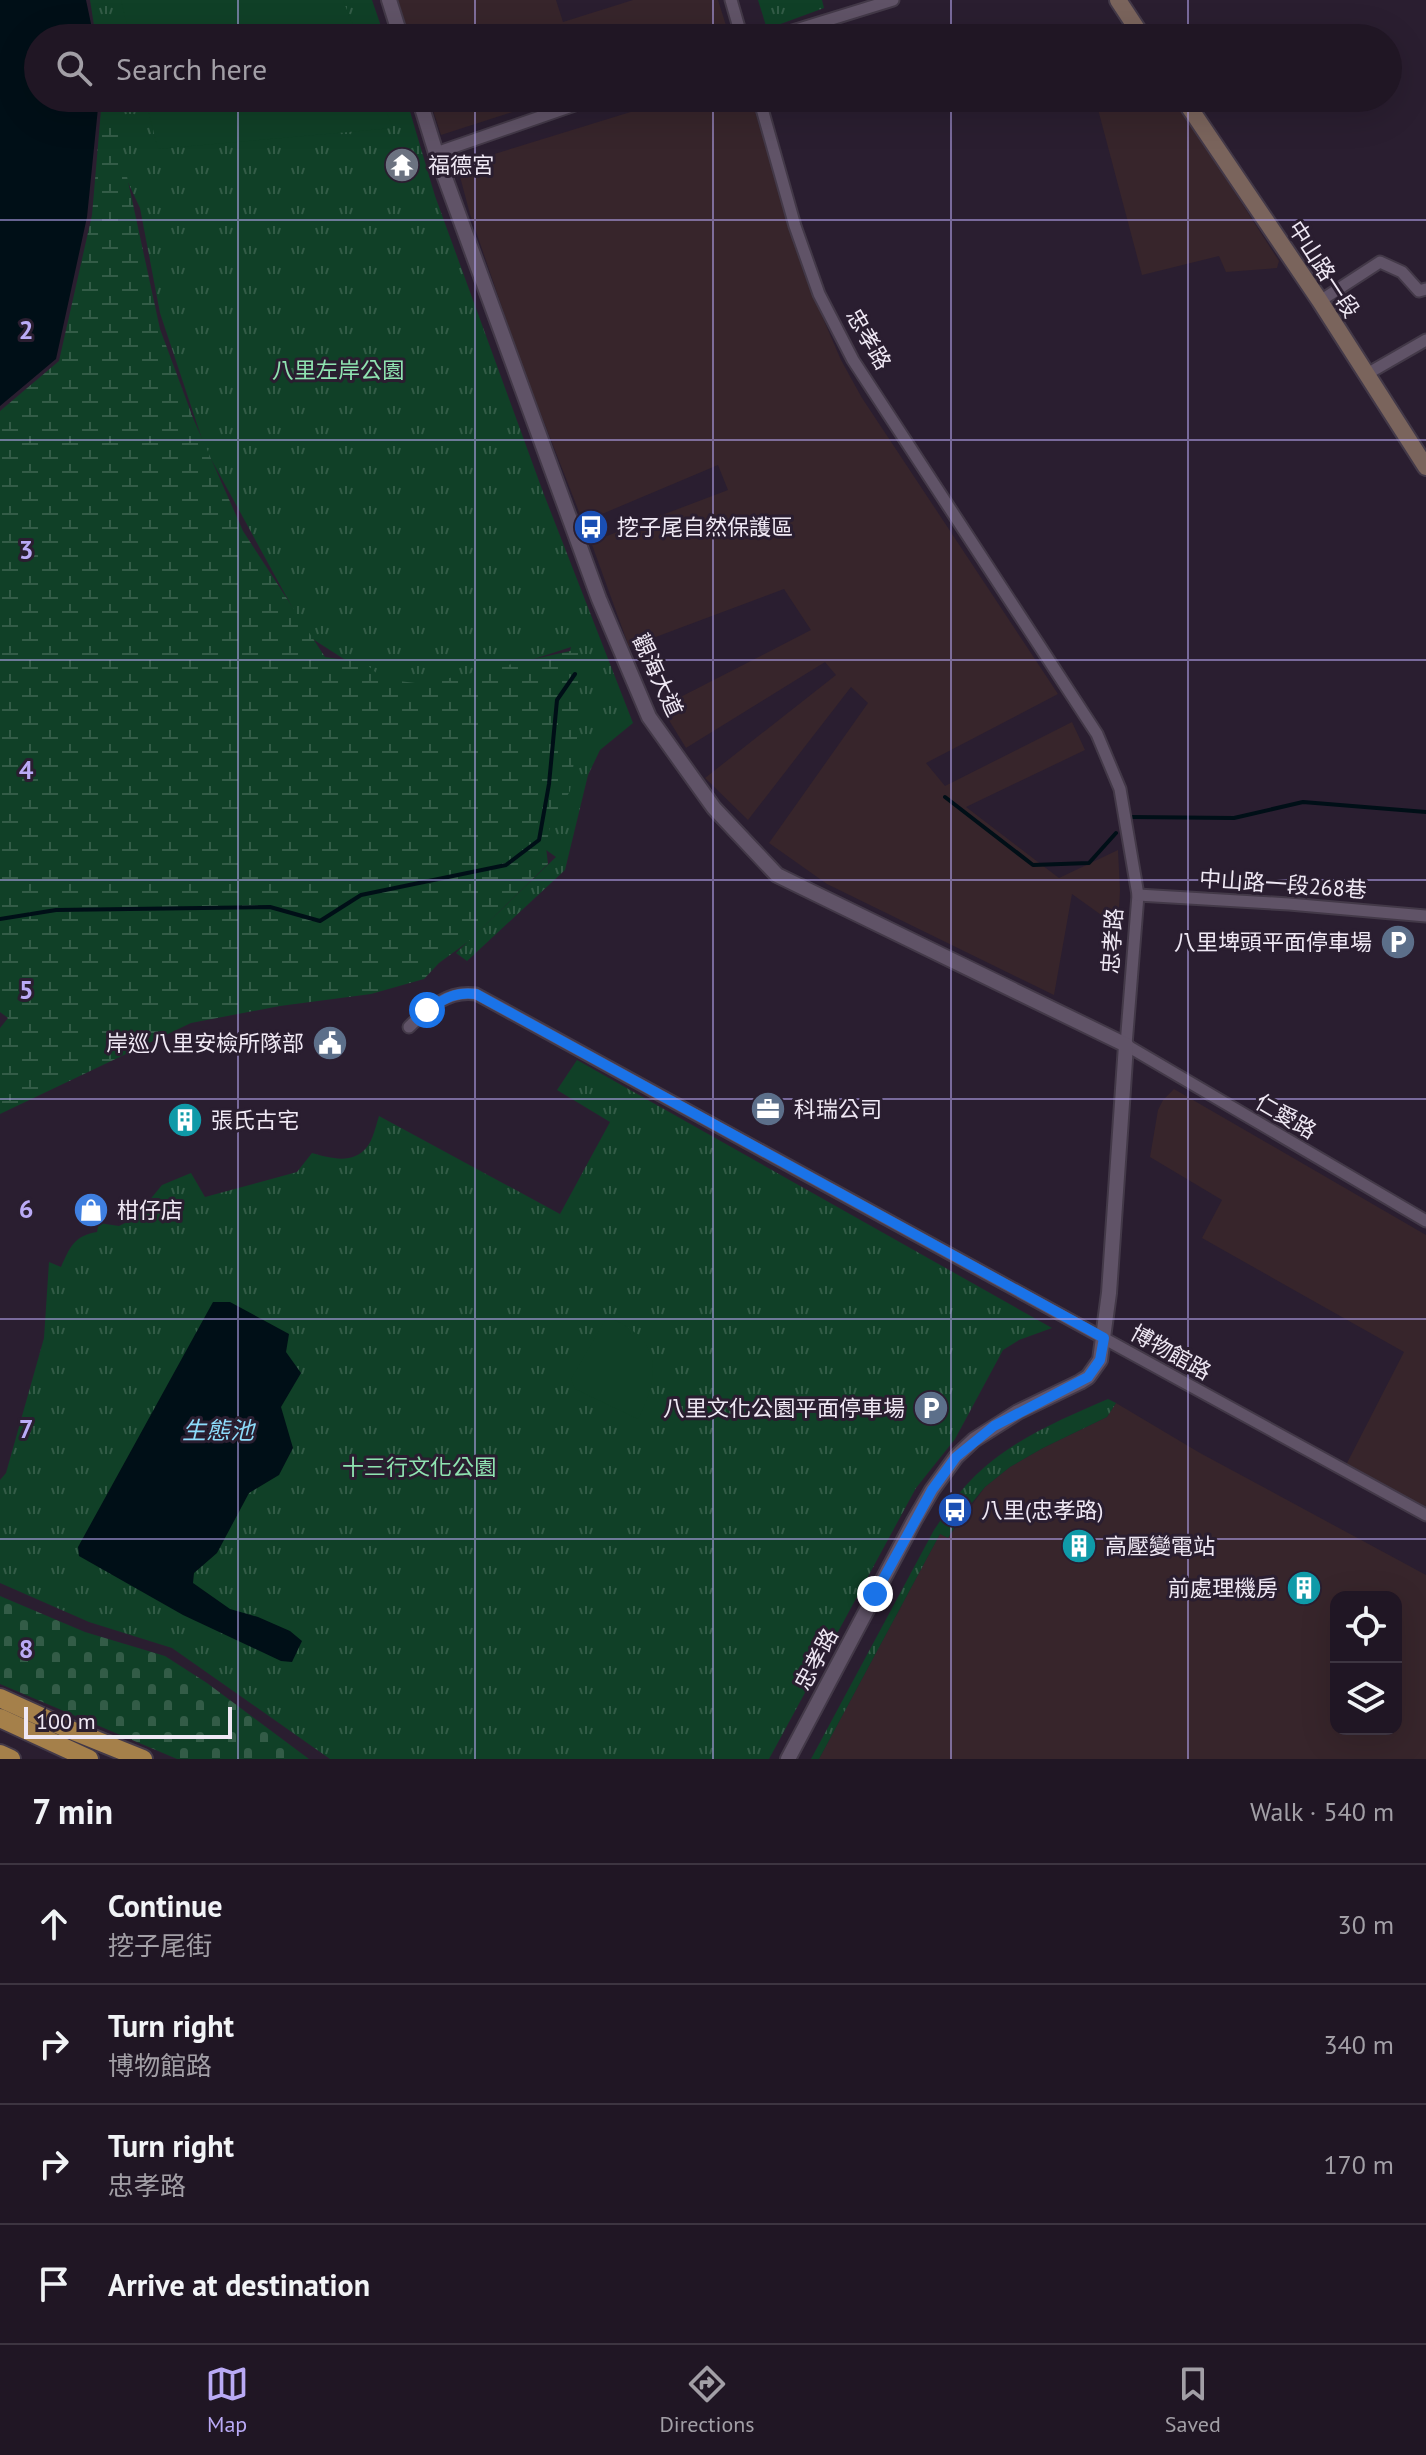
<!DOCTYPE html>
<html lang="en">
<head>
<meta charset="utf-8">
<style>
	:root { --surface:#201624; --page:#281f2c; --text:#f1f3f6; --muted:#a29fa6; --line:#3d3541; --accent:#baaaf6 }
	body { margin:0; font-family:"PT Sans","Noto Sans TC",sans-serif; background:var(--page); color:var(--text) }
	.controls { position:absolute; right:24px; bottom:24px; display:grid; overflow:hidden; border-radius:16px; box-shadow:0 8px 32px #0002 }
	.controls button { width:72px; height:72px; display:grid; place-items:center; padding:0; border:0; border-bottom:2px solid var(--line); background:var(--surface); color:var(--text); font:40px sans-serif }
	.scale { position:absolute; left:24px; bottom:20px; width:208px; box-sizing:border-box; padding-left:8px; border:4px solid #efe8f4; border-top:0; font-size:22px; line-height:28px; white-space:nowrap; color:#efe8f4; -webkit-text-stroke:6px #2a1e30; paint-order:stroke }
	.stop { position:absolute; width:24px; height:24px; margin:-18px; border:6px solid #1a73e8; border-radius:50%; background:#fff }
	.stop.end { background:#1a73e8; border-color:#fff; box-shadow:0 2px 8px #0008 }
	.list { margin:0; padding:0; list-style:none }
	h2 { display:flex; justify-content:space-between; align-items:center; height:104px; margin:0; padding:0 32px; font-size:34px }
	h2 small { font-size:26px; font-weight:400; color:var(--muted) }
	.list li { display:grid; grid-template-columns:52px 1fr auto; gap:24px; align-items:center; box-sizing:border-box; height:120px; padding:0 32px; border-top:2px solid var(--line) }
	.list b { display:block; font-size:30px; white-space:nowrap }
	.list p { margin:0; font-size:26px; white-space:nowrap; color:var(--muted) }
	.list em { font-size:26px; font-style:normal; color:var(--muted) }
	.icon { flex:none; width:44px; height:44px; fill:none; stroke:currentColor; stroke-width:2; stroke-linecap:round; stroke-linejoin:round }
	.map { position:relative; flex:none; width:1426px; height:1759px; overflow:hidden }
	.search { position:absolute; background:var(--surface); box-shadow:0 8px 32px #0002; left:24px; right:24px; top:24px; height:88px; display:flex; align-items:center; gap:20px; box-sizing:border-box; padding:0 28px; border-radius:44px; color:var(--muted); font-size:30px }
	.sheet { height:584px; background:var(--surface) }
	nav { display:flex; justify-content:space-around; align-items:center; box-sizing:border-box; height:112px; border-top:2px solid var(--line); background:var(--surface); font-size:22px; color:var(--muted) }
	nav a { display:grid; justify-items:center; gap:4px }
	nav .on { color:var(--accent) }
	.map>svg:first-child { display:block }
	.industrial { fill:#37252b; fill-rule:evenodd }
	.grass { fill:url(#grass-tufts) }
	.wetland { fill:url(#wetland-marsh) }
	.cemetery { fill:url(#cemetery-stones) }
	.garden { fill:#104027 }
	.water { fill:#000f17 }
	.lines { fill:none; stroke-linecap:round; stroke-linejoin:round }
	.stream { stroke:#000f17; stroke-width:4 }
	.minor-casing { stroke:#433948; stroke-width:15 }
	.tertiary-casing { stroke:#433948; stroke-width:18 }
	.secondary-casing { stroke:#433948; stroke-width:20 }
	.trunk-casing { stroke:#433948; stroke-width:22 }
	.minor { stroke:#605367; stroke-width:11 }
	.tertiary { stroke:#605367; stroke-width:14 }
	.secondary { stroke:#7a645c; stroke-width:16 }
	.trunk { stroke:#a5804a; stroke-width:18 }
	.route { stroke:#1a73e8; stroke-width:10 }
	.grid { fill:none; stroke:#baaaf6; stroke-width:2; stroke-opacity:0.55 }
	.labels { text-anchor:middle; stroke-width:6; stroke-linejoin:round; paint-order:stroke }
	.poi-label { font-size:22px; fill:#efe8f4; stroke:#2a1e30; text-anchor:start }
	.street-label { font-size:22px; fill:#efe8f4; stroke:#2a1e30 }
	.park-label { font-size:22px; fill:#8fe4b1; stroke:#2a1e30 }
	.water-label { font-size:24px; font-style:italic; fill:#8ddcfb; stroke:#2a1e30 }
	.grid-label { font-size:26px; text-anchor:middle; font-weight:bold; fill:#baaaf6; stroke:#2a1e30; stroke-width:6; stroke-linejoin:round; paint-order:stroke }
</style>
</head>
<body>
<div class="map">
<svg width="1426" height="1759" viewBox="0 0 1426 1759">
	<defs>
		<pattern id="grass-tufts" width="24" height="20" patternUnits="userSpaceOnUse" patternTransform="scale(2)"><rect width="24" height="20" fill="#104027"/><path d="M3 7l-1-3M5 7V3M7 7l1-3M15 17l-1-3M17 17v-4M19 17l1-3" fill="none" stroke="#335c47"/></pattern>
		<pattern id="wetland-marsh" width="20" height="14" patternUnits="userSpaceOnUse" patternTransform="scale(2)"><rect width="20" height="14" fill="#104027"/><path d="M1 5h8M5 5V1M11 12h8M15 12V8" fill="none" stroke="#335c47"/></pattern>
		<pattern id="cemetery-stones" width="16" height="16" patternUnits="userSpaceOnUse" patternTransform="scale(2)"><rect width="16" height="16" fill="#104027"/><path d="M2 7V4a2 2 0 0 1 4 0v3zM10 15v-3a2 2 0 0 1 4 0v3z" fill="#335c47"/></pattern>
	</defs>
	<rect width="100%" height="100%" fill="#2a1e30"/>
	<g class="industrial">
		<path d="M398,0h158l7,22 70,-22h85l12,38h-320z"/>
		<path d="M429,98h127l-115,37z"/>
		<path d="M676,98h75l53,176 37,86 21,38 196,296 -132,69 19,23 127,-64 13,28 -119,57 93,71 59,-28 2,41 -2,36 -46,-33 -18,101 -227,-111 -58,-41 99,-140 -17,-16 -103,133 -43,-42 131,-103 -11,-13 -139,86 -25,-41 150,-77 -27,-41 -155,58 -38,-105 137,-52 -10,-25 -135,57 -61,-156 -52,-152 -11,-41 6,-10z"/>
		<path d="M1095,98h79l105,163 -2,7 -51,4 -7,-16 -77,19z"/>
		<path d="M1174,1089l252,146v277l-80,-47 58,-113 -202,-114 20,-38 -72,-43 8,-47 5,-10z"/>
		<path d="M1116,1403l84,50 226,122v184h-607l121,-225 8,4 37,-51 25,-20 33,-19 64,-31zM1336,1597h60v132h-60z"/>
	</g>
	<g class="grass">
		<path d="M90,0h282l13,38h-289z"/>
		<path d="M758,0h64l2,8 -57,21z"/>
		<path d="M107,98h299l29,98 108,296 90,231 -33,27 -12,25 -23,95 -98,91 -11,-8 100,-96 -21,-15 14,-106 22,-89 -179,58 -31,-35 -53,-34 -103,-188 -45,-135 -20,-105 -23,-49z"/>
		<path d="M577,1060l475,268 -33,12 -16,10 -48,89 -39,49 -147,271h-439l-158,-111 -83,-26 -89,-39v-103l6,-7 38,-135 5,-76 12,5c9,-20 13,-31 36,-35l2,-9 20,3 16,-8 27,-33 29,-12 14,24 92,-25 15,-19c18,5 41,12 55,-6 6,-7 9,-22 12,-31l181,98 50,-92 -53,-32z"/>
		<path d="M1108,1399l8,4 -9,14 -64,31 -33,19 -25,20 -20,24 -17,27 -8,-4 -121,225h-8l123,-229c12,-17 22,-35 37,-50 38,-39 88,-60 137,-81z"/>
	</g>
	<path class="wetland" d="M102,98h8l50,231 33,89 50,113 82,126 40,6 18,16 40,5 156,-35 1,67 -10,75 -20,35 -4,21 2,17 -79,77 -30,22 -15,16 -53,15 -91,12 -89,17 -191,91v-86l8,-10 -8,-6v-601l59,-50 33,-146z"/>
	<path class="cemetery" d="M0,1596l85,36 80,24 42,27 102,76h-132l-177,-75z"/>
	<g class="garden">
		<path d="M121,0h222l15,38h-228z"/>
		<path d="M145,98h236l12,30 -235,21z"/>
		<path d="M607,1317c54,21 55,55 31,102l-63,-30 -4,-10z"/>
	</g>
	<g class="water">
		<path d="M0,0h86l8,38h-56v60h61l-12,119 -31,142 -56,47z"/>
		<path d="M213,1302h17l59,32 -3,18 15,21 -20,34 12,41 -14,27 -30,18 -32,60 -23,20 -1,10 37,26 28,8 32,14 12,10 -10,21 -11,-1 -98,-46 -104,-59 -1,-9z"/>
	</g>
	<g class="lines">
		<g class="stream">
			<path d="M945,797l88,68 56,-2 27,-30"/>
			<path d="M1130,817l104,1 69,-16 123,10"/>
			<path d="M0,919l56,-9 214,-3 50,14 41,-26 145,-30 33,-25 10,-56 8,-84 18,-26"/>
		</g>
		<g class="minor-casing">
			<g id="minor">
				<path d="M731,0l11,38"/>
				<path d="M770,38l123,-38"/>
				<path d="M759,98l36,128 24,68 34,66 244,374 23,55 18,106 -12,150 300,176"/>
				<path d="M436,153l159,-55"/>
				<path d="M1320,301l60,-39 22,10 17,19 7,-2"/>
				<path d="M1367,374l59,-34"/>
				<path d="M1138,895l151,9 137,12"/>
				<path d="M409,1027c19,-19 39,-37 67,-33l950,521"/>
			</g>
		</g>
		<g class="tertiary-casing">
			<g id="tertiary">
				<path d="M389,0l12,38"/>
				<path d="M419,98l17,55 163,446 50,118 65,91 63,67 349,170 -17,248 -9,67 -12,17 -8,5 -62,30 -44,28 -18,17 -24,33 -18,31 -126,238"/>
			</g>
		</g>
		<g class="secondary-casing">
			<g id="secondary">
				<path d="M1118,0l25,38"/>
				<path d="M1183,98l137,203 106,166"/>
			</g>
		</g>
		<g class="trunk-casing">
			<g id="trunk">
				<path d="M0,1698l66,30 77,31"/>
				<path d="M0,1718l89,41"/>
				<path d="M0,1754l11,5"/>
			</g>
		</g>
		<use href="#minor" class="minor"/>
		<use href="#tertiary" class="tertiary"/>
		<use href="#secondary" class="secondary"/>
		<use href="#trunk" class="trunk"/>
	</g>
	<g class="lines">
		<path class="route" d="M427,1010c17,-11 28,-19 49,-16l628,344 -4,22 -12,17 -94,49 -38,31 -24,33 -57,104"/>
	</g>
	<path class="grid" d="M238,0v38M475,0v38M713,0v38M951,0v38M1188,0v38M238,98v1661M475,98v1661M713,98v1661M951,98v1661M1188,98v1661M0,220h1426M0,440h1426M0,660h1426M0,880h1426M0,1099h1426M0,1319h1426M0,1539h1426"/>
	<defs>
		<g id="temple-disc" transform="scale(1.8)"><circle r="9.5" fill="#6b7280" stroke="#2a1e30"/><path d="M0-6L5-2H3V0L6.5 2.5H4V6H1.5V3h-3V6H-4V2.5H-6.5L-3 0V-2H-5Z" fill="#fff"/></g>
		<g id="bus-disc" transform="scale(1.8)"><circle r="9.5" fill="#1a4fb4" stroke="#2a1e30"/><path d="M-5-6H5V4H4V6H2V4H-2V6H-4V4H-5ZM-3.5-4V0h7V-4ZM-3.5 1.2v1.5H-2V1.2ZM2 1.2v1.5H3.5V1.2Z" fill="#fff"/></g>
		<g id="parking-disc" transform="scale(1.8)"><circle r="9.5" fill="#5c6f8a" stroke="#2a1e30"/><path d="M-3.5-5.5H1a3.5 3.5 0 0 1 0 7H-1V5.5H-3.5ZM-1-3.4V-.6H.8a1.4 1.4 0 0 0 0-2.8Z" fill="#fff"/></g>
		<g id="civic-disc" transform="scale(1.8)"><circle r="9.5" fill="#5c6f8a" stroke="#2a1e30"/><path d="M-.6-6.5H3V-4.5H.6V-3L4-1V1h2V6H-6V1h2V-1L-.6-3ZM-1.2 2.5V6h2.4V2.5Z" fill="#fff"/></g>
		<g id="office-disc" transform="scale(1.8)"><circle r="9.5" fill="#5c6f8a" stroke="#2a1e30"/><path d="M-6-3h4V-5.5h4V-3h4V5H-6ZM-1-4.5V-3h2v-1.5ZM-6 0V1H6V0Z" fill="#fff"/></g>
		<g id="building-disc" transform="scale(1.8)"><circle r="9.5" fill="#0f9aa8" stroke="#2a1e30"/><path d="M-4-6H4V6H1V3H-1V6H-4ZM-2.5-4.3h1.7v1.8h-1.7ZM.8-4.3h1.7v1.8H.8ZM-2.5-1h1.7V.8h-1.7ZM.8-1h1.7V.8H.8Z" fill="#fff"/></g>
		<g id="shop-disc" transform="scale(1.8)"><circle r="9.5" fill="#3f7fe0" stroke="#2a1e30"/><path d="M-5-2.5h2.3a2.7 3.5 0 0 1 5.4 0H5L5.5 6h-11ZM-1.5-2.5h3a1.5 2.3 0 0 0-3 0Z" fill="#fff"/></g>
	</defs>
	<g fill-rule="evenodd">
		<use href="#temple-disc" x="402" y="165"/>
		<use href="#bus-disc" x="591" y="527"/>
		<use href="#parking-disc" x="1398" y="942"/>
		<use href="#civic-disc" x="330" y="1043"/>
		<use href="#office-disc" x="768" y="1109"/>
		<use href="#building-disc" x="185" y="1120"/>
		<use href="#shop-disc" x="91" y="1210"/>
		<use href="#parking-disc" x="931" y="1408"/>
		<use href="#bus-disc" x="955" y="1510"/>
		<use href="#building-disc" x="1079" y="1546"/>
		<use href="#building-disc" x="1304" y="1588"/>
	</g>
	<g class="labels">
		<g class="poi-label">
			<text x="428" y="173">福德宮</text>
			<text x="617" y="535">挖子尾自然保護區</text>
			<text x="1372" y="950" text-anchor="end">八里埤頭平面停車場</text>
			<text x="304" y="1051" text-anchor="end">岸巡八里安檢所隊部</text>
			<text x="794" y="1117">科瑞公司</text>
			<text x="211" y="1128">張氏古宅</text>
			<text x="117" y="1218">柑仔店</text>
			<text x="905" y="1416" text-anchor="end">八里文化公園平面停車場</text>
			<text x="981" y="1518">八里(忠孝路)</text>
			<text x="1105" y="1554">高壓變電站</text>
			<text x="1278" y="1596" text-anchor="end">前處理機房</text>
		</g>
		<g class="street-label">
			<text transform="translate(1324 269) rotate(57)" y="8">中山路一段</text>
			<text transform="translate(869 339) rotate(60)" y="8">忠孝路</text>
			<text transform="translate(658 675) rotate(65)" y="8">觀海大道</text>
			<text transform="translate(1283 884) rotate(4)" y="8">中山路一段268巷</text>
			<text transform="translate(1112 941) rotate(-86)" y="8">忠孝路</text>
			<text transform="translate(1286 1116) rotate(30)" y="8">仁愛路</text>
			<text transform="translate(1171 1352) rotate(29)" y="8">博物館路</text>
			<text transform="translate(816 1659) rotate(-62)" y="8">忠孝路</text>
		</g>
		<g class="park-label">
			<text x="338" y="378">八里左岸公園</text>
			<text x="419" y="1475">十三行文化公園</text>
		</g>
		<g class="water-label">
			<text x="218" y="1439">生態池</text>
		</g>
	</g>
	<g class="grid-label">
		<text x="26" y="339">2</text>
		<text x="26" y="559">3</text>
		<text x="26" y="779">4</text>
		<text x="26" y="999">5</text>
		<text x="26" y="1218">6</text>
		<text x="26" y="1438">7</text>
		<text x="26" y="1658">8</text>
	</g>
</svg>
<div class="controls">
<button><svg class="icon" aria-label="locate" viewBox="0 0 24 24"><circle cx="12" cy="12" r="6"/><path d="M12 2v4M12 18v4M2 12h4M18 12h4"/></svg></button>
<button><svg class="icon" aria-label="layers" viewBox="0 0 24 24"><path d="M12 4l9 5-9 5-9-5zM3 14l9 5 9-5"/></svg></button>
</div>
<div class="scale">100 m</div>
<div class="stop" style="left:427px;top:1010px"></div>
<div class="stop end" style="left:875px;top:1594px"></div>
<div class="search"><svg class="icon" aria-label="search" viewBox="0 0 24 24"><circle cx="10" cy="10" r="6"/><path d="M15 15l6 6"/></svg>Search here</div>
</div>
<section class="sheet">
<h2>7 min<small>Walk · 540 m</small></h2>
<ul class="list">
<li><svg class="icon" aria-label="ahead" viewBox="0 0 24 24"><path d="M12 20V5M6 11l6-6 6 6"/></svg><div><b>Continue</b><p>挖子尾街</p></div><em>30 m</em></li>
<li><svg class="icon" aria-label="right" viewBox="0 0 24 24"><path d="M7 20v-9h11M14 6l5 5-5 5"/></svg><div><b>Turn right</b><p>博物館路</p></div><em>340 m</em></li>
<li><svg class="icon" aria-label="right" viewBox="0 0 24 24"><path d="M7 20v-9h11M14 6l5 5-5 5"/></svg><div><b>Turn right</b><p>忠孝路</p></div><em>170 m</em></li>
<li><svg class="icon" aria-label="arrive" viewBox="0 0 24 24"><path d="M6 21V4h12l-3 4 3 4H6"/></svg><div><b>Arrive at destination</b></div></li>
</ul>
</section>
<nav>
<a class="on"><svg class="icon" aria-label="map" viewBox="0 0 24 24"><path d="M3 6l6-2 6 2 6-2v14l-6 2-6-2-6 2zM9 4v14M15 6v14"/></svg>Map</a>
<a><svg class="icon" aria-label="directions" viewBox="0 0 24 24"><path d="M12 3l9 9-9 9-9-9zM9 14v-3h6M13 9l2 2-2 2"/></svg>Directions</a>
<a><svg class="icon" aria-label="saved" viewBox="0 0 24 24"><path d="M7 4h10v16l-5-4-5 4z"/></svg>Saved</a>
</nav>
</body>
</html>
